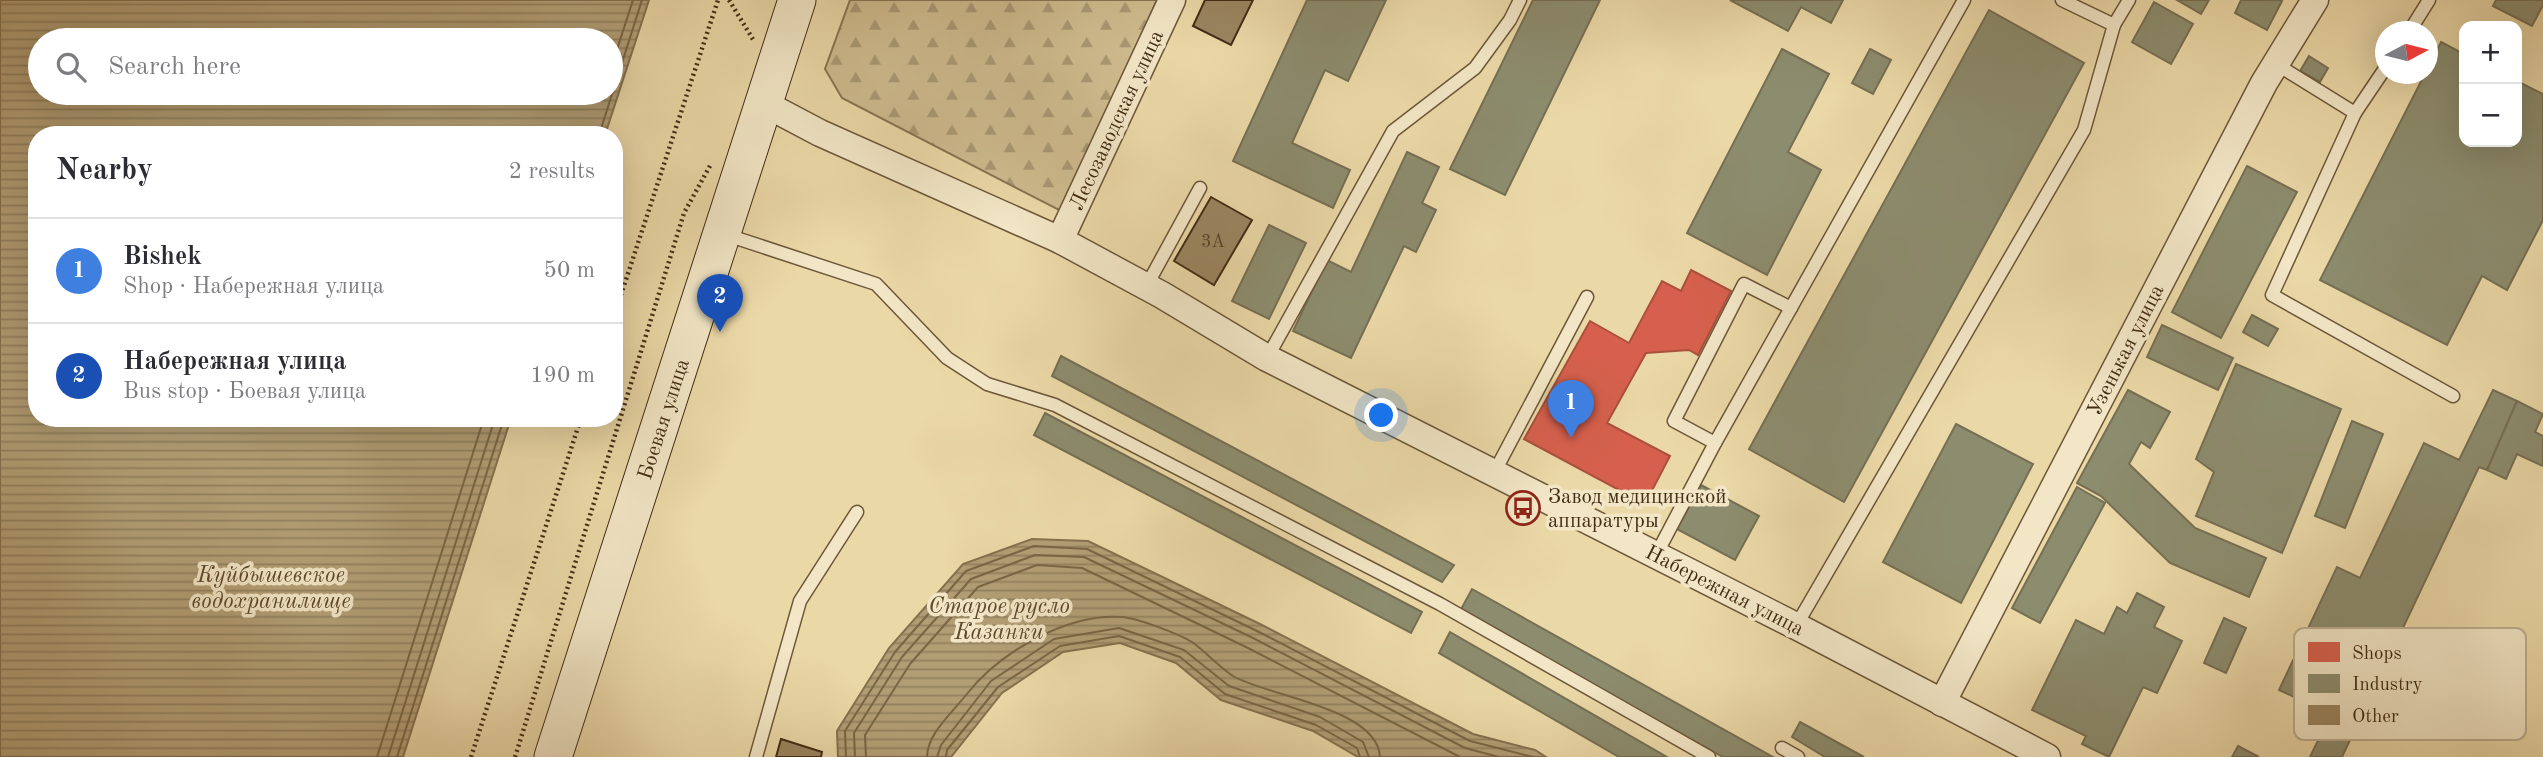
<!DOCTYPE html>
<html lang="en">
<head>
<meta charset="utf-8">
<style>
	:root { --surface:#fff; --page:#f7f7f7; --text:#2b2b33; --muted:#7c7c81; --line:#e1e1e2; --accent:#db2777 }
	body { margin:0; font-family:"Old Standard TT",serif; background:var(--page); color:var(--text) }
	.controls { position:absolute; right:21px; top:21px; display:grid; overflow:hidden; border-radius:14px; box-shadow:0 7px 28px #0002 }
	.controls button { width:63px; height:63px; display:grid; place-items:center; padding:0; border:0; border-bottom:2px solid var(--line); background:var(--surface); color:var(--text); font:35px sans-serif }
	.compass { position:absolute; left:2375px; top:21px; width:63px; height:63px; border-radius:50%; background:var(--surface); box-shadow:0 7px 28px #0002; rotate:83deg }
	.you { position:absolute; left:1382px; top:416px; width:24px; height:24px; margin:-18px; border:5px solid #fff; border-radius:50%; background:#1a73e8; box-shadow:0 0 0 10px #1a73e833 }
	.badge { display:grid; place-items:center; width:46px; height:46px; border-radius:50%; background:var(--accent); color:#fff; font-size:23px; font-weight:700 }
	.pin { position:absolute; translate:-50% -58px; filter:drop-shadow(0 2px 4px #0008) }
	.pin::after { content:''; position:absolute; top:37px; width:24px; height:21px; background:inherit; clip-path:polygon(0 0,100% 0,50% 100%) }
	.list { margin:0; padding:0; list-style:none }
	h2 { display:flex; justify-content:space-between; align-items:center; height:91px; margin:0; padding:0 28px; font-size:30px }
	h2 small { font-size:23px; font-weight:400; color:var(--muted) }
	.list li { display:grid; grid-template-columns:46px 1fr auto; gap:21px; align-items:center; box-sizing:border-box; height:105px; padding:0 28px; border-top:2px solid var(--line) }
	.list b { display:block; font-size:26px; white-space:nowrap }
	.list p { margin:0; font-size:23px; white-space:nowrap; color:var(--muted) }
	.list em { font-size:23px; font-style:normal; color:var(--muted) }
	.icon { flex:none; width:38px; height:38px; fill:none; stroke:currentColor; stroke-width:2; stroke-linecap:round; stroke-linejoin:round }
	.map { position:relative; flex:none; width:2543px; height:757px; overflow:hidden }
	.search { position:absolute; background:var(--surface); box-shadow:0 7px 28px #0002; left:28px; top:28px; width:595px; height:77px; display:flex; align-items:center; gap:18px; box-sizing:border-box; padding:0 24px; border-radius:38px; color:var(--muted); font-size:26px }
	.panel { position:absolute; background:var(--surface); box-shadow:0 7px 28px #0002; left:28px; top:126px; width:595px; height:301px; border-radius:28px }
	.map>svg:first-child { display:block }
	.forest { fill:url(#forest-firs); stroke:#887451; stroke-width:2 }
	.water { fill:url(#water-rules); stroke:#85704e; stroke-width:2; fill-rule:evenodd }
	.shops { fill:#d6604d; stroke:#aa503c; stroke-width:2 }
	.industry { fill:#8c8c6e; stroke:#766f53; stroke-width:2 }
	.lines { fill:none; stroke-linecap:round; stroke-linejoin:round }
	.shore { stroke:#7a6544; stroke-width:2 }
	.building { fill:#9a8560; stroke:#422c14; stroke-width:2 }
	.lane-casing { stroke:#6c5739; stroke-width:15 }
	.street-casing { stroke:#6c5739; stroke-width:29 }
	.secondary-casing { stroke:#422c14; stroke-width:39 }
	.path { stroke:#422c14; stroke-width:4.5; stroke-dasharray:2 3.5; stroke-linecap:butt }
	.lane { stroke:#f2e6c6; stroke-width:12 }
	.street { stroke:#f2e6c6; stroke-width:26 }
	.secondary { stroke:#f2e6c6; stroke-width:37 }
	.labels { text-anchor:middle; stroke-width:7; stroke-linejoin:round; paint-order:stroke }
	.number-label { font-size:18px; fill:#584227 }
	.street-label { font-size:21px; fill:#422c14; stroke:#f2e6c6 }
	.poi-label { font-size:21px; fill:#422c14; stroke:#f2e6c6; text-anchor:start }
	.water-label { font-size:23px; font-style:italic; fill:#5e482c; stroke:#f2e6c6 }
	.key { fill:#f2e6c6; stroke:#bdae91; stroke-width:2 }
	.key-label { font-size:19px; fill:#422c14 }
</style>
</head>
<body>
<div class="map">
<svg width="2543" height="757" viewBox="0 0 2543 757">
	<defs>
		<pattern id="forest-firs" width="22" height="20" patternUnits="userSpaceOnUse" patternTransform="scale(1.75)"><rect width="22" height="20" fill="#cebb8e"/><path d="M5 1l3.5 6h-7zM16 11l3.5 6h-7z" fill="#a99873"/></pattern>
		<pattern id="water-rules" width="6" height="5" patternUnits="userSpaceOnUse" patternTransform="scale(1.75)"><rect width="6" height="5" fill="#b29e75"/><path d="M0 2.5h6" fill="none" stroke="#92815f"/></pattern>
	</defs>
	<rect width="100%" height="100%" fill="#ebd8a7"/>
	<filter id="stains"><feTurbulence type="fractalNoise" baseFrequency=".00286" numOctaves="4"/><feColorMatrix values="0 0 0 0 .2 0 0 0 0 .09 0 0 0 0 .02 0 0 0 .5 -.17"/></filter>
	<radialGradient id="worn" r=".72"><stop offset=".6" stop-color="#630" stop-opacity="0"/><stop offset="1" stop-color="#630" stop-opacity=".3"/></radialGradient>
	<path class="forest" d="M850,0h307l-96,211 -219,-113 -17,-29z"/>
	<g class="water">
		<path d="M0,0h649l-44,135h-568v283h474l-108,339h-403zM40,40h571v53h-571z"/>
		<path d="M1032,539l56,2 172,83 213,110 62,16 11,7h-188l-45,-26 -92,-31 -45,-37 -56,-20 -57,9 -61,41 -51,64h-113l-1,-26 52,-83 74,-84z"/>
	</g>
	<path class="shops" d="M1691,270l40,21 -33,64 -9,-5 -43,3 -39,70 63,33 -25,48 -121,-65 66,-118 39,22 33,-62 19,10z"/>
	<g class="industry">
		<path d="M1307,0h79l-38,81 -23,-11 -33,73 58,27 -17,38 -100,-47z"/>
		<path d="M1533,0h67l-95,195 -55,-26z"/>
		<path d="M1730,0h113l-12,23 -30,-16 -13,24z"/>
		<path d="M2177,0h32l-8,14z"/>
		<path d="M2241,0h38l3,1 -15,29 -32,-17z"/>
		<path d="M2496,0h47v5l-11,21 -39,-20z"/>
		<path d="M2154,2l39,22 -22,40 -39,-22z"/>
		<path d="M1989,10l95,53 -240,439 -95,-53z"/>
		<path d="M2441,42l23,12v88h53v-61l26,13v126l-36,70 -25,-14 -35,69 -127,-65z"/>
		<path d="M1782,49l47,25 -41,78 33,18 -54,105 -80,-42z"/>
		<path d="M1870,49l21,11 -18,34 -21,-11z"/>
		<path d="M2309,56l19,12 -8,14 -20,-11z"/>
		<path d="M1407,152l32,15 -17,36 14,7 -20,42 -12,-6 -53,112 -58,-27 34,-71 24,12z"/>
		<path d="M2247,166l50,26 -76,146 -49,-26z"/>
		<path d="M1269,225l37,18 -37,76 -37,-18z"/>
		<path d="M2252,315l26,14 -10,17 -25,-14z"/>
		<path d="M2162,325l71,33 -15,32 -71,-33z"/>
		<path d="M1061,356l393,209 -12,17 -390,-206z"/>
		<path d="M2236,364l105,45 -59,144 -86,-37 18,-44 -18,-13z"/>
		<path d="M2128,390l42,22 -20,36 -9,-6 -12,22 66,64 71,30 -17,39 -79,-34 -69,-67 -24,-13z"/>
		<path d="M2493,390l24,11 -30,69 -8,-3 -137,290h-32l21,-43 -52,-24 58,-123 23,11 64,-135 35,17z"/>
		<path d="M2517,401l26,13 -8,18 8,4v30l-26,-12 -11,25 -19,-9z"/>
		<path d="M1045,413l377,199 -11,21 -377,-198z"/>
		<path d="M2352,421l31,13 -38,94 -30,-12z"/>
		<path d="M1956,424l77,40 -72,139 -78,-41z"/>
		<path d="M1701,485l58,31 -24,44 -58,-31z"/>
		<path d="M2077,487l28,16 -65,120 -28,-15z"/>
		<path d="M1472,589l301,168h-50l-263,-146z"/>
		<path d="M2137,593l27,14 -10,20 28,14 -25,52 -14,-6 -34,70 -27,-13 4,-8 -54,-26 44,-90 28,14 13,-27 10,6z"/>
		<path d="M2224,618l22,10 -20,45 -22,-10z"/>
		<path d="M1450,632l217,125h-48l-180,-104z"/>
		<path d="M1800,722l64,35h-39l-33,-20z"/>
		<path d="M2238,746l21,11h-27z"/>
	</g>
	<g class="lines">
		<g class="shore">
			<path d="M611,68l22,-68"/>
			<path d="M599,135l43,-135"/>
			<path d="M377,757l107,-339"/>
			<path d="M388,757l107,-339"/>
			<path d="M397,757l107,-339"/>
			<path d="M846,757l-1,-26 50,-79 71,-81 68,-25 53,3 170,82 213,110 63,16"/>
			<path d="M855,757l-1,-24 48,-76 69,-78 64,-24 49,2 169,81 212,110 34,9"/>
			<path d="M866,757l-1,-22 45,-71 68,-77 59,-22 45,3 166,80 212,109"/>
			<path d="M927,757c0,-23 25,-44 39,-62 33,-42 100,-82 156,-78 15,1 57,17 70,25 14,10 26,24 41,34 33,20 145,32 147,81"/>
			<path d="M937,757l4,-12 50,-64 63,-42 65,-11 65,22 45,36 91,31 43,25 6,15"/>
			<path d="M946,757l1,-7 51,-63 62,-41 59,-10 61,21 45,37 91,31 41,23 3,9"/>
		</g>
	</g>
	<g class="building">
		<path d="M1205,0h48l-22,45 -38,-19z"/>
		<path d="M1211,197l41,23 -38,65 -40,-24z"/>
		<path d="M781,739l41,13 -1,5h-45z"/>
	</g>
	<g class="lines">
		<g class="lane-casing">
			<g id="lane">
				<path d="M2114,25l15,-25"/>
				<path d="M2409,32l20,-32"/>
				<path d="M2276,64l79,49 -83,182 181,101"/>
				<path d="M2355,113l31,-46"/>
				<path d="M724,234l152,50 71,74 40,26 68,21 385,199 269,153"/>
				<path d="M1146,287l54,-99"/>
				<path d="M1267,358l126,-227 82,-63 35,-48 10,-20"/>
				<path d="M1715,443l-41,-22 70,-137 47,24"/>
				<path d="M1494,473l93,-176"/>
				<path d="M1656,555l59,-112 249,-443"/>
				<path d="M1796,626l288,-496 30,-105 -52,-25"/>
				<path d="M1782,748l16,9"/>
				<path d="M756,757l44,-156 57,-89"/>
			</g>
		</g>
		<g class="street-casing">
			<g id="street">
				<path d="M765,104l55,29 240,107 102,55 105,63 529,268 251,131"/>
				<path d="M1060,240l112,-240"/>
				<path d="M1942,703l322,-620 51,-83"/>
			</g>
		</g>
		<g class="secondary-casing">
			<path id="secondary" d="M553,757l244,-757"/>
		</g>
		<g class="path">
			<path d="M729,0l25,41"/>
			<path d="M614,316l104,-316"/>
			<path d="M471,757l110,-339"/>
			<path d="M515,757l169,-544 27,-49"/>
		</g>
		<use href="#lane" class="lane"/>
		<use href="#street" class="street"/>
		<use href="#secondary" class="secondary"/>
	</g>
	<defs>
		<g id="bus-ring" transform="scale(1.75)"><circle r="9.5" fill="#f2e6c6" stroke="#8f2418" stroke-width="1.5"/><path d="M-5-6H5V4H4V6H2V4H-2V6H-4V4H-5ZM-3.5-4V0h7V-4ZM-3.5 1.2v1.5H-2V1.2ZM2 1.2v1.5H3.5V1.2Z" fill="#8f2418"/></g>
	</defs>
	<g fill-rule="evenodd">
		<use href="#bus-ring" x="1523" y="508"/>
	</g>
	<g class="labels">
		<g class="number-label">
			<text x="1213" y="247">3А</text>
		</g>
		<g class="street-label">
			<text transform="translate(1116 120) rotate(-65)" y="7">Лесозаводская улица</text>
			<text transform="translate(2125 350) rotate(-63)" y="7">Узенькая улица</text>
			<text transform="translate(663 419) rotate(-72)" y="7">Боевая улица</text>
			<text transform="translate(1725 590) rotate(27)" y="7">Набережная улица</text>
		</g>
		<g class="poi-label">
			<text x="1548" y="503">Завод медицинской<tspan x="1548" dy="24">аппаратуры</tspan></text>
		</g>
		<g class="water-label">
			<text x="271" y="582">Куйбышевское<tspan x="271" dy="26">водохранилище</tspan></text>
			<text x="999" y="613">Старое русло<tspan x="999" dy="26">Казанки</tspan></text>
		</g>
	</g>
	<rect x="2294" y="628" width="232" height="112" rx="10" class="key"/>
	<rect x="2308" y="642" width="32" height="20" fill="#d6604d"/>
	<rect x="2308" y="674" width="32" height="19" fill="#8c8c6e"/>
	<rect x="2308" y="705" width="32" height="20" fill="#9a8560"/>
	<g class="key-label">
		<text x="2352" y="659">Shops</text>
		<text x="2352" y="690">Industry</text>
		<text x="2352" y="722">Other</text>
	</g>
	<rect width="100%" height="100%" filter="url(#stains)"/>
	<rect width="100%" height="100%" fill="url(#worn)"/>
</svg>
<div class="controls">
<button>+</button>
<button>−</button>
</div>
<svg class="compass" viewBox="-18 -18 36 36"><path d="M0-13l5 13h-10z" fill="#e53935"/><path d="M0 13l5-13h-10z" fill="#7c7c81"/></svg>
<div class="you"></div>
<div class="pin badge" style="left:1571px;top:438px;background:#3f7fe0">1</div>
<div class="pin badge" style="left:720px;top:332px;background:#1a4fb4">2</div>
<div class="search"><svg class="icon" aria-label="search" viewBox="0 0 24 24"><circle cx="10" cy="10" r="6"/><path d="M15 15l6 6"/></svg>Search here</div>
<section class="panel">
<h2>Nearby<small>2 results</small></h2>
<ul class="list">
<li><span class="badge" style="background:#3f7fe0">1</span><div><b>Bishek</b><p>Shop · Набережная улица</p></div><em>50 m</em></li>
<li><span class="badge" style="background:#1a4fb4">2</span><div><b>Набережная улица</b><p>Bus stop · Боевая улица</p></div><em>190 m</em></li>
</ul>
</section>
</div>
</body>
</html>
